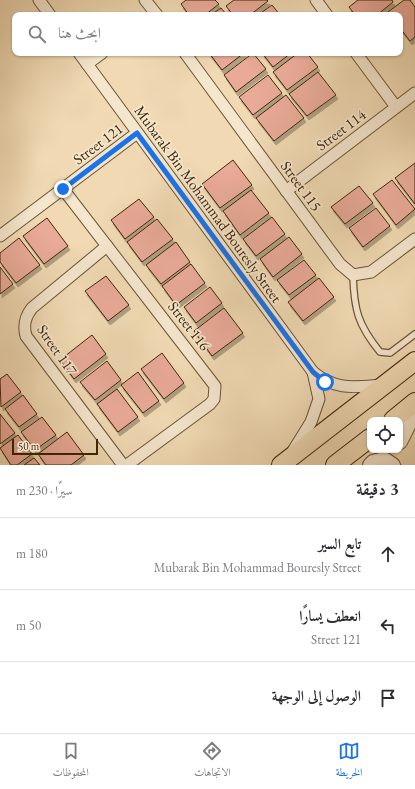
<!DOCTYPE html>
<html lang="ar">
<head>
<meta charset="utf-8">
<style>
	:root { --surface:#fff; --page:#f2f2f3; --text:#2b2b33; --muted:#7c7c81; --line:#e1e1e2; --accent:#1a73e8 }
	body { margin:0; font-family:"EB Garamond",Amiri,serif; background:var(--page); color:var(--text); direction:rtl }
	.controls { position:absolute; right:12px; bottom:12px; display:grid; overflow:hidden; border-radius:8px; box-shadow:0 1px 3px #0004 }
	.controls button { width:36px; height:36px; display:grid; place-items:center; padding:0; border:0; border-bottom:1px solid var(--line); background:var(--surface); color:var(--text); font:20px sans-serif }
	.scale { position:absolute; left:12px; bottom:10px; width:86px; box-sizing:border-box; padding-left:4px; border:2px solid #3e2707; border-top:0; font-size:11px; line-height:14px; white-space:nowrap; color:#3e2707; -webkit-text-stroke:3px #f5e6ce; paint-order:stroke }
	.stop { position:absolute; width:12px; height:12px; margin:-9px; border:3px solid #1a73e8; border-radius:50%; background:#fff }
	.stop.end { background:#1a73e8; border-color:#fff; box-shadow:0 1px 4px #0008 }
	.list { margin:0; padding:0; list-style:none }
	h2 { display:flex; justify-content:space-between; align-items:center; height:52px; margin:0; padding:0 16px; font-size:17px }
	h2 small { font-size:13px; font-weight:400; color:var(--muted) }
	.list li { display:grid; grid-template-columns:26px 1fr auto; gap:12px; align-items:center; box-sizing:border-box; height:72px; padding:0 16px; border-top:1px solid var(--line) }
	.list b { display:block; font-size:15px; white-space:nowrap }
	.list p { margin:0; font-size:13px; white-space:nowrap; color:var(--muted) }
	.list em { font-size:13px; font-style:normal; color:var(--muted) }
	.icon { flex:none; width:22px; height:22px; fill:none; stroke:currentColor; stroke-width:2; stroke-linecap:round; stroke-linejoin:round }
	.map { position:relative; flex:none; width:415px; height:465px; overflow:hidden; direction:ltr }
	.search { position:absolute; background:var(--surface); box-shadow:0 1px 3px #0004; left:12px; right:12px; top:12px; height:44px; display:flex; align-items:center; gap:10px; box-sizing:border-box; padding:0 14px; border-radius:8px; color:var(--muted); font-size:15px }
	.sheet { height:268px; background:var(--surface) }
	nav { display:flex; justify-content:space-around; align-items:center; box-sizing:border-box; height:56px; border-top:1px solid var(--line); background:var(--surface); font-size:11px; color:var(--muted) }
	nav a { display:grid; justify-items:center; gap:2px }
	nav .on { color:var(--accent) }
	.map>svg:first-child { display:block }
	.building { fill:#e9aa98; stroke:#3e2707; filter:url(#shadow) }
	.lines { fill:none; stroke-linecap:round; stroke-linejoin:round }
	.service-casing { stroke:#6a5432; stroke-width:8 }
	.minor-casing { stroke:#6a5432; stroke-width:13 }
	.tertiary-casing { stroke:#6a5432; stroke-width:16 }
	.primary-casing { stroke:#3e2707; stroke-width:20 }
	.service { stroke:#f5e6ce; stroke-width:5.5 }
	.minor { stroke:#f5e6ce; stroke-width:11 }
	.tertiary { stroke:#f5e6ce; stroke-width:14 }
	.primary { stroke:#f0d9b3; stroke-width:18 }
	.route { stroke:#1a73e8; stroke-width:5 }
	.labels { text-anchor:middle; stroke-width:3.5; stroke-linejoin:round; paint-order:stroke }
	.street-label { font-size:15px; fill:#3e2707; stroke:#f5e6ce }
</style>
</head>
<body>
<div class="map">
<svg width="415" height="465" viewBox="0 0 415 465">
	<defs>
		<filter id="shadow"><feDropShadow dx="2" dy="4" stdDeviation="0" flood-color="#0004"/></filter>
	</defs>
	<rect width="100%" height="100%" fill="#f0d9b3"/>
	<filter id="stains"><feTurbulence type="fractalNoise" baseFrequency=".005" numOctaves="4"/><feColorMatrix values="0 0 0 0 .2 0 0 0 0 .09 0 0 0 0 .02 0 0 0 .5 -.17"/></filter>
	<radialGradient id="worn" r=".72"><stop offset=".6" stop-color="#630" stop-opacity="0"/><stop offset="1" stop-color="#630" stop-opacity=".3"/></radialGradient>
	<g class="building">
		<path d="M186,0h29l4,4 -14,11h-16l-8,-11z"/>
		<path d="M234,0h33l1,1 -18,14h-17l-7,-9z"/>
		<path d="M358,0h34l1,2 -16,13h-22l-6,-8z"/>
		<path d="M404,0h6l5,7v30l-5,4 -10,-13v-13h-10l-2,-3z"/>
		<path d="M272,5l8,10h-22z"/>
		<path d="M221,8l6,7h-16z"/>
		<path d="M209,53h35l-22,17z"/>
		<path d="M253,53l13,16 -30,23 -12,-17z"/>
		<path d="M262,53h29l-18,14z"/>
		<path d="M298,53h9l11,14 -31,23 -14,-18z"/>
		<path d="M318,72l18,23 -29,21 -18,-22z"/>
		<path d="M268,75l14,18 -29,22 -14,-18z"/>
		<path d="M286,95l18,23 -30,23 -18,-23z"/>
		<path d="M233,160l19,25 -32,23 -18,-24z"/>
		<path d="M415,163v41l-20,-26z"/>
		<path d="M392,180l23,29 -19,16 -23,-31z"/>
		<path d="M359,186l14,17 -28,21 -14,-17z"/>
		<path d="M251,190l18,23 -29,22 -17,-24z"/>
		<path d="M139,199l15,18 -29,22 -14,-19z"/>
		<path d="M376,208l14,18 -27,21 -14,-19z"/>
		<path d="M272,217l13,17 -29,22 -13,-17z"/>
		<path d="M47,218l21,28 -24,18 -21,-28z"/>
		<path d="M157,219l16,20 -31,23 -15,-20z"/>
		<path d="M289,237l13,17 -29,23 -13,-18z"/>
		<path d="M19,238l21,27 -24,18 -16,-21v-9z"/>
		<path d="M176,242l14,20 -29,22 -15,-19z"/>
		<path d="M304,260l12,15 -27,20 -12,-15z"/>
		<path d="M191,264l14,19 -29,22 -14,-19z"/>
		<path d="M0,267l13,17 -13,10z"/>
		<path d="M106,276l23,29 -21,16 -23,-30z"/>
		<path d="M319,278l15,19 -31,24 -15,-19z"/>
		<path d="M210,287l12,16 -26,20 -12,-16z"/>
		<path d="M224,308l19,25 -31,23 -18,-25z"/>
		<path d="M92,335l14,19 -32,25 -14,-19z"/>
		<path d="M162,353l22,30 -20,16 -23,-30z"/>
		<path d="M107,361l14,19 -26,20 -15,-18z"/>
		<path d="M138,372l21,29 -16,12 -22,-28z"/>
		<path d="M7,374l14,18 -20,15 -1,-28z"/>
		<path d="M117,389l21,28 -20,15 -21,-28z"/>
		<path d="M23,395l14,19 -18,13 -14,-18z"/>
		<path d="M0,414l15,19 -15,11z"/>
		<path d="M42,417l14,18 -21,15 -14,-18z"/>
		<path d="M67,432l17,23 -13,10h-25l-8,-11z"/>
		<path d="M18,435l14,19 -15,11h-6l-11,-17z"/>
		<path d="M34,458l6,7h-16z"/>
	</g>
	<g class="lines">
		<g class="service-casing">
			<path id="service" d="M353,275c1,35 5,50 27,77l10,1 25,-19"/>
		</g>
		<g class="minor-casing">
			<g id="minor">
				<path d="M39,0l11,15"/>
				<path d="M145,0l12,15"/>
				<path d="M316,0l11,15"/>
				<path d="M79,53l234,319c24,19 41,15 69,13"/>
				<path d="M185,53l155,211 13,11 18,-3 44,-33"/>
				<path d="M356,53l40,54"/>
				<path d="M87,64l15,-11"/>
				<path d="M63,189l152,197 -1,13 -4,5 -83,61"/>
				<path d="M286,191l129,-98"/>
				<path d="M0,236l137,-103"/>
				<path d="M107,246l-75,62c-7,9 -9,17 -6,28l97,129"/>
				<path d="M293,451l18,-29 8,-23 -6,-27"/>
			</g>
		</g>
		<g class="tertiary-casing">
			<g id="tertiary">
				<path d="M400,442l15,-30"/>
				<path d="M370,465l3,-3 11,-3 9,6"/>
			</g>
		</g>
		<g class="primary-casing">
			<g id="primary">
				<path d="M393,420l22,-18"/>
				<path d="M281,465l134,-104"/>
				<path d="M335,465l35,-27"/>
			</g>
		</g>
		<use href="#service" class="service"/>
		<use href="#minor" class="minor"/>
		<use href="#tertiary" class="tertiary"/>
		<use href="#primary" class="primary"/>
	</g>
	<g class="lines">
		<path class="route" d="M63,189l74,-56 176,239 12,10"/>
	</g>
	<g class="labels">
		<g class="street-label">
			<text transform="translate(341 130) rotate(-37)" y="5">Street 114</text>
			<text transform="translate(98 144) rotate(-37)" y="5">Street 121</text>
			<text transform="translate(301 186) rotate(54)" y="5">Street 115</text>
			<text transform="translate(208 204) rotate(54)" y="5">Mubarak Bin Mohammad Bouresly Street</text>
			<text transform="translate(189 326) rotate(52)" y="5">Street 116</text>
			<text transform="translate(57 350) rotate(55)" y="5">Street 117</text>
		</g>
	</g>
	<rect width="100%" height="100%" filter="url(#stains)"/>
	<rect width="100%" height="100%" fill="url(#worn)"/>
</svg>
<div class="controls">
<button><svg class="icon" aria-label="locate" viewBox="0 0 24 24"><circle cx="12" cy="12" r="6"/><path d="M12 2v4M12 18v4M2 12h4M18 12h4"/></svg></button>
</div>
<div class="scale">50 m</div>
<div class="stop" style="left:325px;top:382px"></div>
<div class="stop end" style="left:63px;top:189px"></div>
<div class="search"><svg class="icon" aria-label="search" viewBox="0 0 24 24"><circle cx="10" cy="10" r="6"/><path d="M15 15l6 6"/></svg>ابحث هنا</div>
</div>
<section class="sheet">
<h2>3 دقيقة<small>سيرًا · 230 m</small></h2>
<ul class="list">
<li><svg class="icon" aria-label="ahead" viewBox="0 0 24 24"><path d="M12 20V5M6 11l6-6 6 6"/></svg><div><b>تابع السير</b><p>Mubarak Bin Mohammad Bouresly Street</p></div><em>180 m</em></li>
<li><svg class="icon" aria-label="left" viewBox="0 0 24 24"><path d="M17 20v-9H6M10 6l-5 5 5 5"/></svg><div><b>انعطف يسارًا</b><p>Street 121</p></div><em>50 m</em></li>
<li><svg class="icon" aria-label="arrive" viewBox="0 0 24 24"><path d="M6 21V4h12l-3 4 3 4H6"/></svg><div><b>الوصول إلى الوجهة</b></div></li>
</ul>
</section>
<nav>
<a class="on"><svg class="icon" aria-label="map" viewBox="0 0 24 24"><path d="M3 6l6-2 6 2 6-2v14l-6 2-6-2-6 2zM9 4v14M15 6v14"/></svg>الخريطة</a>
<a><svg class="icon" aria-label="directions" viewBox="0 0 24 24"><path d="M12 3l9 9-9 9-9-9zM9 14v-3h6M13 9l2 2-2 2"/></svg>الاتجاهات</a>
<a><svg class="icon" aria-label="saved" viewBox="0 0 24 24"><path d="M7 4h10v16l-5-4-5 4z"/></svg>المحفوظات</a>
</nav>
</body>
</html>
